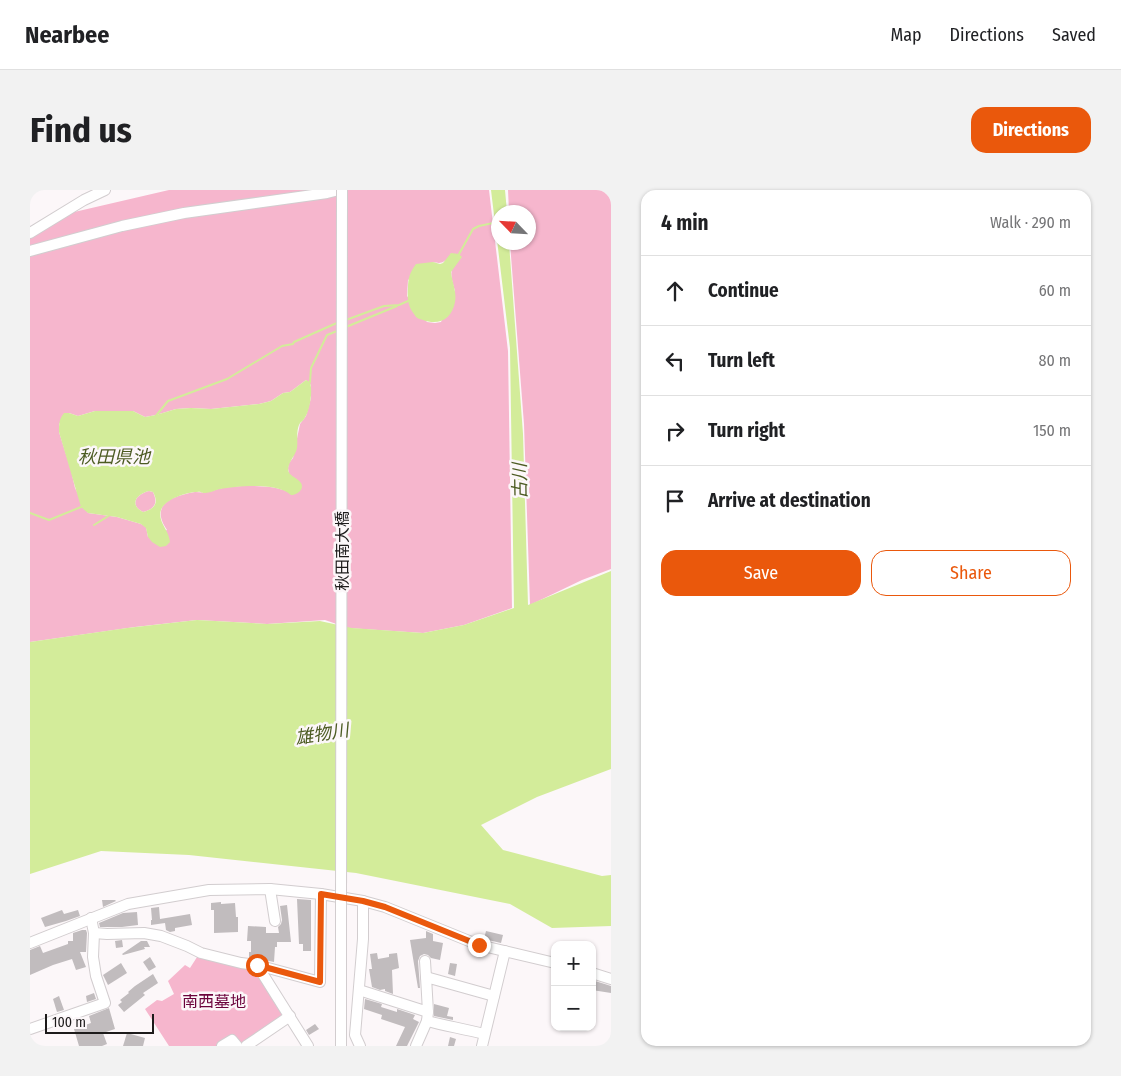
<!DOCTYPE html>
<html lang="en">
<head>
<meta charset="utf-8">
<style>
	:root { --surface:#fff; --page:#f2f2f2; --text:#202124; --muted:#757577; --line:#e0e0e0; --accent:#ea580c }
	body { margin:0; font-family:"Fira Sans Condensed","Noto Sans JP",sans-serif; background:var(--page); color:var(--text) }
	.controls { position:absolute; right:15px; bottom:15px; display:grid; overflow:hidden; border-radius:10px; box-shadow:0 1px 4px #0004 }
	.controls button { width:45px; height:45px; display:grid; place-items:center; padding:0; border:0; border-bottom:1px solid var(--line); background:var(--surface); color:var(--text); font:25px sans-serif }
	.compass { position:absolute; left:461px; top:15px; width:45px; height:45px; border-radius:50%; background:var(--surface); box-shadow:0 1px 4px #0004; rotate:295deg }
	.scale { position:absolute; left:15px; bottom:12px; width:109px; box-sizing:border-box; padding-left:5px; border:2px solid #1d1b1b; border-top:0; font-size:14px; line-height:18px; white-space:nowrap; color:#1d1b1b; -webkit-text-stroke:4px #fcf7f9; paint-order:stroke }
	.stop { position:absolute; width:15px; height:15px; margin:-11px; border:4px solid #ea580c; border-radius:50%; background:#fff }
	.stop.end { background:#ea580c; border-color:#fff; box-shadow:0 1px 5px #0008 }
	.list { margin:0; padding:0; list-style:none }
	h2 { display:flex; justify-content:space-between; align-items:center; height:65px; margin:0; padding:0 20px; font-size:21px }
	h2 small { font-size:16px; font-weight:400; color:var(--muted) }
	.list li { display:grid; grid-template-columns:32px 1fr auto; gap:15px; align-items:center; box-sizing:border-box; height:70px; padding:0 20px; border-top:1px solid var(--line) }
	.list b { display:block; font-size:19px; white-space:nowrap }
	.list em { font-size:16px; font-style:normal; color:var(--muted) }
	.actions { display:flex; gap:10px; padding:15px 20px }
	.actions a { flex:1; padding:11px 0; border:1px solid var(--accent); border-radius:15px; text-align:center; font-size:18px; color:var(--accent) }
	.actions .main { background:var(--accent); color:#fff }
	.icon { flex:none; width:28px; height:28px; fill:none; stroke:currentColor; stroke-width:2; stroke-linecap:round; stroke-linejoin:round }
	.map { position:relative; flex:none; width:581px; height:856px; overflow:hidden; border-radius:15px }
	header { display:flex; align-items:center; gap:30px; box-sizing:border-box; height:70px; padding:0 25px; background:var(--surface); border-bottom:1px solid var(--line) }
	header strong { font-size:24px }
	nav { display:flex; gap:28px; margin-inline-start:auto; font-size:18px }
	.intro { display:flex; align-items:center; justify-content:space-between; box-sizing:border-box; height:120px; padding:0 30px }
	h1 { margin:0; font-size:35px }
	.button { padding:12px 22px; border-radius:15px; background:var(--accent); color:#fff; font-size:18px; font-weight:700 }
	main { display:flex; gap:30px; padding:0 30px }
	aside { flex:1; background:var(--surface); border-radius:15px; box-shadow:0 1px 4px #0004 }
	.map>svg:first-child { display:block }
	.green { fill:#f6b6cd; fill-rule:evenodd }
	.water { fill:#d3ec9a; fill-rule:evenodd }
	.lines { fill:none; stroke-linecap:round; stroke-linejoin:round }
	.stream { stroke:#d3ec9a; stroke-width:2 }
	.building { fill:#c1bcbe }
	.minor-casing { stroke:#d2cdcf; stroke-width:12 }
	.minor { stroke:#fff; stroke-width:10 }
	.minor-bridge-casing { stroke:#d2cdcf; stroke-width:12; stroke-linecap:butt }
	.minor-bridge { stroke:#fff; stroke-width:10 }
	.route { stroke:#ea580c; stroke-width:6 }
	.labels { text-anchor:middle; stroke-width:5; stroke-linejoin:round; paint-order:stroke }
	.street-label { font-size:16px; fill:#1d1b1b; stroke:#fcf7f9 }
	.park-label { font-size:16px; fill:#6b033c; stroke:#fcf7f9 }
	.water-label { font-size:18px; font-style:italic; fill:#4c5b22; stroke:#fcf7f9 }
</style>
</head>
<body>
<header>
<strong>Nearbee</strong>
<nav><a>Map</a><a>Directions</a><a>Saved</a></nav>
</header>
<div class="intro"><h1>Find us</h1><a class="button">Directions</a></div>
<main>
<div class="map">
<svg width="581" height="856" viewBox="0 0 581 856">
	<rect width="100%" height="100%" fill="#fcf7f9"/>
	<g class="green">
		<path d="M139,0h320l19,161 4,257 -48,17 -41,8 -75,-5 -23,-8 -58,4 -70,-4 -62,7 -105,15v-405l40,-24zM419,67l3,12c-2,7 1,15 3,22l-14,31 -6,1 -8,-1 -20,-26 1,-16 25,-18c8,2 10,1 16,-5zM276,190l5,5v13l-5,18 -6,8 -7,34 -4,5 -1,5 1,6 -2,17c-18,-7 -50,-6 -69,-2 -4,1 -8,3 -12,3 -3,1 -7,0 -11,0 -22,4 -46,12 -28,38l-19,7 -2,-10 -5,-3 -24,-7 -29,-4 -13,-25 -4,-18 -12,-38v-8l10,-11 9,3 17,-5h38l12,6 11,-2 20,-6 15,-1 20,1 48,-5 12,-3 12,-8 7,-1z"/>
		<path d="M478,0h103v379l-29,11 -52,25 -6,-181 -14,-181 18,-1v-30h-19z"/>
		<path d="M119,301l4,1c5,11 2,17 -10,20 -14,-7 -7,-18 6,-21z"/>
		<path d="M169,764l55,16 30,48 -42,28h-73l-24,-37 12,-9 5,1 12,-7 -6,-13 17,-16 5,3z"/>
	</g>
	<g class="water">
		<path d="M461,0h14l2,22h-9v30l11,1 14,191 5,171 83,-34v198l-74,28 -56,28 22,25 99,26 9,-1v51l-59,2 -42,-24 -154,-31 -167,-18 -88,-4 -71,23v-232l97,-14 70,-8 70,4 53,-3 32,7 71,5 41,-8 50,-17 -4,-260z"/>
		<path d="M421,63l8,1 3,3 -11,15c1,10 6,20 4,30 -3,17 -16,24 -32,18 -4,-1 -7,-2 -9,-6 -6,-7 -7,-16 -6,-26 0,-10 2,-16 8,-24l17,-2 7,2 3,-1z"/>
		<path d="M276,190l4,2c3,9 0,29 -6,37 -2,3 -3,2 -5,6 -3,7 -1,16 -2,23 -1,6 -6,11 -8,17 -4,11 7,11 12,18 4,7 -5,12 -10,12 -13,-13 -54,-9 -71,-6 -5,1 -10,4 -15,4 -5,0 -3,-2 -8,-1 -10,0 -32,7 -36,18 -4,11 8,20 9,32l-4,4 -6,1 -8,-5 -4,-5 -2,-9 -5,-4 -24,-7 -29,-4 -7,-6 -22,-75c0,-8 0,-13 5,-19h5l9,3 17,-5h38l12,6 11,-2 20,-6 15,-1 20,1 48,-5 12,-3 12,-8 7,-1zM119,301l4,1c6,11 2,17 -10,20 -14,-7 -7,-18 6,-21z"/>
	</g>
	<g class="lines">
		<g class="stream">
			<path d="M429,64l14,-25 6,-3 19,-4"/>
			<path d="M316,130l38,-14 15,-1 9,-4"/>
			<path d="M316,137l51,-21"/>
			<path d="M280,192l1,-14 16,-33 10,-4"/>
			<path d="M125,227l13,-16 59,-22 55,-33 11,-2 1,-2 45,-20"/>
			<path d="M0,323l19,7 32,-13"/>
			<path d="M64,335l16,-10"/>
		</g>
	</g>
	<g class="building">
		<path d="M267,709l14,1v51h-8v-7h-4z"/>
		<path d="M72,710h13l1,1 -13,6z"/>
		<path d="M191,712v2l14,-1 1,14h2v15l-24,1v-23h-3v-7z"/>
		<path d="M257,715l4,37h-14v5h-2l-1,15 -25,-5v-5h2v-11h-4l1,-15 18,1v6h13l-1,-6 3,-3 1,-4 -2,-14z"/>
		<path d="M129,717l1,12 30,-5 2,11 -17,3v3l-5,1 -4,-2 -1,-7 -14,2v-5h1l-1,-12z"/>
		<path d="M32,720l2,4 14,-4 2,6 -14,5 -21,6 -4,-9z"/>
		<path d="M107,722l1,13 -16,2h-22l-1,-4 24,-10z"/>
		<path d="M52,740h4l1,3 -1,19h-6l6,15 -10,3 -4,-11 -19,6 -23,10v-25l10,-4 3,7 25,-9v-3h5v-8z"/>
		<path d="M396,741l7,3v7l10,2 -3,17 -9,-2 -3,-3 -4,-1 -4,2 -2,5 2,27h-2l-8,-48 16,-2z"/>
		<path d="M456,741l17,4 -2,8 -17,-4z"/>
		<path d="M92,750l1,7 -7,1 -1,-7z"/>
		<path d="M111,751h6l3,6h-6l1,2 -22,6 -1,-1z"/>
		<path d="M347,763l1,6 11,-2v-3l8,-1 2,15 -7,2 1,24 -8,-3v-2l-5,1 -8,-3 -3,-18h3l-2,-15z"/>
		<path d="M120,767l6,10 -7,4 -6,-9z"/>
		<path d="M91,773l6,10 -19,12 -5,-10z"/>
		<path d="M420,773l7,1 -2,12 -7,-2z"/>
		<path d="M123,784l5,9 -15,10 2,2 -21,17 -6,-7 4,-3 -2,-2 9,-7 -1,-1 7,-6z"/>
		<path d="M562,790l19,6v7l-19,-3z"/>
		<path d="M64,803l2,6 -9,3 -1,-6z"/>
		<path d="M29,806l5,14 -7,2 -4,-13z"/>
		<path d="M335,809l17,5 -1,3 16,5v-3l18,6 -2,4 6,3 -12,24h-11l9,-19 -24,-8 1,-4 -18,-6z"/>
		<path d="M404,814l15,4 -2,8 6,1v3l-19,-4z"/>
		<path d="M79,818l6,21 -12,4 4,11 -5,2h-23l-5,-17 17,-6 -2,-7z"/>
		<path d="M285,834l4,5 -10,6 -3,-5z"/>
		<path d="M97,843l18,5 -2,8h-20z"/>
		<path d="M420,847l6,2 -2,7h-6z"/>
	</g>
	<g class="lines">
		<g class="minor-casing">
			<g id="minor">
				<path d="M0,43l54,-33 21,-10"/>
				<path d="M0,61l92,-25 62,-13 143,-20 12,-3"/>
				<path d="M240,699l5,32"/>
				<path d="M311,722v134"/>
				<path d="M64,743l13,1 37,-1 17,3 26,10 14,7 40,10 16,2 63,17 1,-88"/>
				<path d="M0,753l98,-39 81,-14 61,-1 51,5 42,7 22,6 94,38 76,18"/>
				<path d="M395,771l1,16"/>
				<path d="M227,775l51,81"/>
				<path d="M562,783l19,6"/>
				<path d="M329,800l69,22 -2,-35 68,19"/>
				<path d="M398,822l-1,9c19,5 38,8 57,13"/>
				<path d="M0,839l75,-26 -9,-27 -3,-19 1,-24 -3,-15"/>
				<path d="M192,856l10,-6 5,6"/>
				<path d="M216,856l44,-30"/>
				<path d="M330,856l-5,-11 8,-96v-38"/>
				<path d="M386,856l11,-25"/>
				<path d="M452,856l23,-95"/>
			</g>
		</g>
		<use href="#minor" class="minor"/>
		<g class="minor-bridge-casing">
			<path id="minor-bridge" d="M311,722l1,-722"/>
		</g>
		<use href="#minor-bridge" class="minor-bridge"/>
	</g>
	<g class="lines">
		<path class="route" d="M227,775l63,17 1,-88 42,7 22,6 94,38"/>
	</g>
	<g class="labels">
		<g class="street-label">
			<text transform="translate(312 361) rotate(-90)" y="6">秋田南大橋</text>
		</g>
		<g class="park-label">
			<text x="184" y="817">南西墓地</text>
		</g>
		<g class="water-label">
			<text x="84" y="273">秋田県池</text>
			<text transform="translate(490 291) rotate(-91)" y="6">古川</text>
			<text transform="translate(292 544) rotate(-9)" y="6">雄物川</text>
		</g>
	</g>
</svg>
<div class="controls">
<button>+</button>
<button>−</button>
</div>
<svg class="compass" viewBox="-18 -18 36 36"><path d="M0-13l5 13h-10z" fill="#e53935"/><path d="M0 13l5-13h-10z" fill="#757577"/></svg>
<div class="scale">100 m</div>
<div class="stop" style="left:227px;top:775px"></div>
<div class="stop end" style="left:449px;top:755px"></div>
</div>
<aside>
<h2>4 min<small>Walk · 290 m</small></h2>
<ul class="list">
<li><svg class="icon" aria-label="ahead" viewBox="0 0 24 24"><path d="M12 20V5M6 11l6-6 6 6"/></svg><div><b>Continue</b></div><em>60 m</em></li>
<li><svg class="icon" aria-label="left" viewBox="0 0 24 24"><path d="M17 20v-9H6M10 6l-5 5 5 5"/></svg><div><b>Turn left</b></div><em>80 m</em></li>
<li><svg class="icon" aria-label="right" viewBox="0 0 24 24"><path d="M7 20v-9h11M14 6l5 5-5 5"/></svg><div><b>Turn right</b></div><em>150 m</em></li>
<li><svg class="icon" aria-label="arrive" viewBox="0 0 24 24"><path d="M6 21V4h12l-3 4 3 4H6"/></svg><div><b>Arrive at destination</b></div></li>
</ul>
<div class="actions"><a class="main">Save</a><a>Share</a></div>
</aside>
</main>
</body>
</html>
